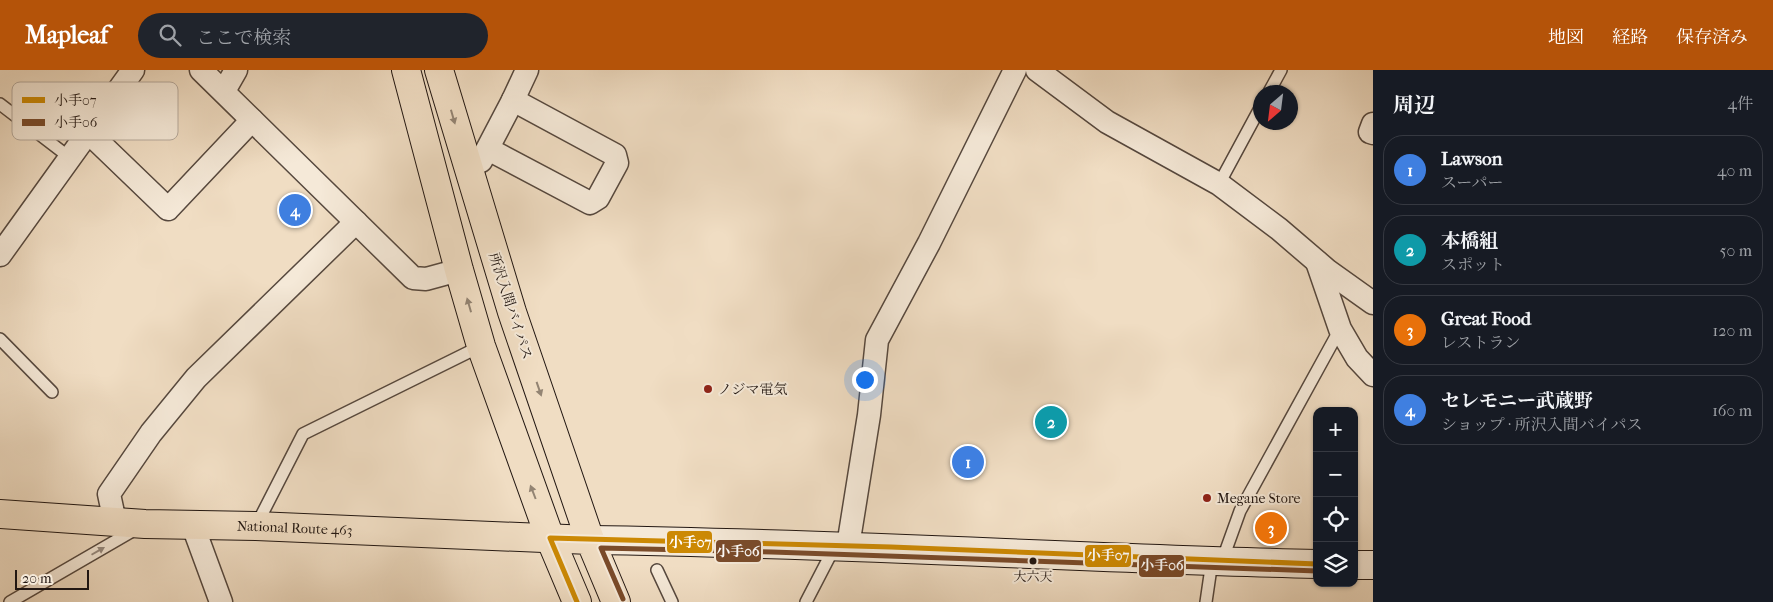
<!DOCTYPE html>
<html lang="ja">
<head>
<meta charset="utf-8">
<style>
	:root { --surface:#171b24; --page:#20242c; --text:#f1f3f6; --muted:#9ea1a6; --line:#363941; --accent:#b45309 }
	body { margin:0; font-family:"IM FELL French Canon","Noto Serif JP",serif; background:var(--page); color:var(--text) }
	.controls { position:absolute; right:15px; bottom:15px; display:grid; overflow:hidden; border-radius:10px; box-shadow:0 1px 4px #0004 }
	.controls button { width:45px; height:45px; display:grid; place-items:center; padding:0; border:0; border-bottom:1px solid var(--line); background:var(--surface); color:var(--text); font:25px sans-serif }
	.compass { position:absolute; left:1253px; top:15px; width:45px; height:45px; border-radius:50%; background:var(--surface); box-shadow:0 1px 4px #0004; rotate:208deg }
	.scale { position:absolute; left:15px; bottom:12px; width:74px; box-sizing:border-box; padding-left:5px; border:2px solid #221712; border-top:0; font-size:14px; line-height:18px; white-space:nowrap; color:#221712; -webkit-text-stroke:4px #f5e9d8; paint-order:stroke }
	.you { position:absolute; left:864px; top:309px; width:18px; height:18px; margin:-12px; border:4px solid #fff; border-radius:50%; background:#1a73e8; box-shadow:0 0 0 8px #1a73e833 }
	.badge { display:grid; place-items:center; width:32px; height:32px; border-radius:50%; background:var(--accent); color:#fff; font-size:16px; font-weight:700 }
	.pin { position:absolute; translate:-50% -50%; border:2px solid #fff; box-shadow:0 1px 5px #0006 }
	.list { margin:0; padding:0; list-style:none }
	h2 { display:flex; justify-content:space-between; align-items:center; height:65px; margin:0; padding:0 20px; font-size:21px }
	h2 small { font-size:16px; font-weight:400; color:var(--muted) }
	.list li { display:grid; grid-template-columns:32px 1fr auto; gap:15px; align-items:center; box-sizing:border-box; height:70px; margin:0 10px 10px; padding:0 10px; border:1px solid var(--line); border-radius:20px }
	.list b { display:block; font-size:19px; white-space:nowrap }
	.list p { margin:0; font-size:16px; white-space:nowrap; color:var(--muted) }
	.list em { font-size:16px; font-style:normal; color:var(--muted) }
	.icon { flex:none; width:28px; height:28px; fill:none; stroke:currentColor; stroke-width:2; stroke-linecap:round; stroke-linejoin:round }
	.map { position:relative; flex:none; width:1373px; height:532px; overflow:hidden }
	header { display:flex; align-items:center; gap:30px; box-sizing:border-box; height:70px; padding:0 25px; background:var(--accent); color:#fff }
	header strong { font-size:24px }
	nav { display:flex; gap:28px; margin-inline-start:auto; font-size:18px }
	.search { width:350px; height:45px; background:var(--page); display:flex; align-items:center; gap:12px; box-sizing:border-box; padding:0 18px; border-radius:28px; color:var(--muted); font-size:19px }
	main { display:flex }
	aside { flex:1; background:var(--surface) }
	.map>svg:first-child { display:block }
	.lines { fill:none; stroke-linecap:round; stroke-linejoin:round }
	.lane-casing { stroke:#56483e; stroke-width:14 }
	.street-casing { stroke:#56483e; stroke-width:25 }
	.secondary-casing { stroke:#221712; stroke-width:30 }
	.primary-casing { stroke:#221712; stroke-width:30 }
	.highway-casing { stroke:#221712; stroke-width:30 }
	.lane { stroke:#f5e9d8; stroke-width:11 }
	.street { stroke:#f5e9d8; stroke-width:22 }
	.secondary { stroke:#f5e9d8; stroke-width:28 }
	.primary { stroke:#f0ddc3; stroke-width:28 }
	.highway { stroke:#f0ddc3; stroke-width:28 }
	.bus-1-casing { stroke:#f5e9d8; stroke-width:9 }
	.bus-2-casing { stroke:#f5e9d8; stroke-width:9 }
	.bus-1 { stroke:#cc8904; stroke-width:5 }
	.bus-2 { stroke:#7a4b2a; stroke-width:5 }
	.oneway { fill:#938473 }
	.oneway2 { fill:#968a7f }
	.poi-dot { fill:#8f2418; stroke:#f5e9d8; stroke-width:2 }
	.bus-dot { fill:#221712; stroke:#f5e9d8; stroke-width:2 }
	.labels { text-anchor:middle; stroke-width:4; stroke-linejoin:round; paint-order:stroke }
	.bus-label { font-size:13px; fill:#221712; stroke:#f5e9d8 }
	.street-label { font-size:14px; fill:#221712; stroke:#f5e9d8 }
	.poi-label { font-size:14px; fill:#221712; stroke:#f5e9d8; text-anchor:start }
	.key { fill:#f5e9d8; stroke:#b6aa9d; stroke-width:1 }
	.key-label { font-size:14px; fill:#221712 }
	.line-badge { stroke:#f5e9d8; stroke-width:2 }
	.badge-label { font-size:14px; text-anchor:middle; font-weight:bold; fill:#fff }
</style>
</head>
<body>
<header>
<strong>Mapleaf</strong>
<div class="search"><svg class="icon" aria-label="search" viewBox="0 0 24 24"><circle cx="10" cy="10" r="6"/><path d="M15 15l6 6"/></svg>ここで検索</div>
<nav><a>地図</a><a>経路</a><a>保存済み</a></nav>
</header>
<main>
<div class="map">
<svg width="1373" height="532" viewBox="0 0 1373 532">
	<rect width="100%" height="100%" fill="#f0ddc3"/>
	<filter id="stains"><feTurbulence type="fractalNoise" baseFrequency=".004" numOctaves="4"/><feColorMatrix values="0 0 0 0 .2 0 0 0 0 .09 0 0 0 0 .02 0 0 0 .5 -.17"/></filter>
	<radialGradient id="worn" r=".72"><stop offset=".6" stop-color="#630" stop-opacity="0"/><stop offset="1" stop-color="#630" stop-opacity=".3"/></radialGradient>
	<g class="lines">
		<g class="lane-casing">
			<g id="lane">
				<path d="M1269,22l12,-22"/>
				<path d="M0,34l69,53"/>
				<path d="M1219,114l41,-76"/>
				<path d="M0,269l52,53"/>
				<path d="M257,454l46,-90 178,-88"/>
				<path d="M1222,491l18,-50 100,-182"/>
				<path d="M657,500l15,32"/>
				<path d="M10,532l126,-73"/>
				<path d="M806,532l28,-54"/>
				<path d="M1206,532l6,-41"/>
			</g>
		</g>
		<g class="street-casing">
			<g id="street">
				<path d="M201,0l212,208 13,1 33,-9"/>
				<path d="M1037,0l70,52 112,62 60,45 49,42 45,32"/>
				<path d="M224,21l12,-21"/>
				<path d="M1373,54l-3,8 3,1"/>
				<path d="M88,62l80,77 84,-89"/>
				<path d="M488,79l102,54 8,-5 19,-35 -2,-8 -102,-55"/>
				<path d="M481,91l32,-61 14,-30"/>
				<path d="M0,185l133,-185"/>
				<path d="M1317,192l23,67 17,29 16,17"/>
				<path d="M115,452l-6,-28 42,-61 45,-55 160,-156"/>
				<path d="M193,456l28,76"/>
				<path d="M848,476l21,-131 8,-75 52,-97 86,-173"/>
			</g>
		</g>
		<g class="secondary-casing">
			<g id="secondary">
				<path d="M590,470c243,3 484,18 727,24"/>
				<path d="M1354,495h19"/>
			</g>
		</g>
		<g class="primary-casing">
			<g id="primary">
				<path d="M406,0l53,200 22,76 69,192"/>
				<path d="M439,0l73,242 78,228"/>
			</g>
		</g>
		<g class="highway-casing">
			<g id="highway">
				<path id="s1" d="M0,444l145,10 111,2 334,14 26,62"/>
				<path d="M550,468l27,64"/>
			</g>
		</g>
		<use href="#lane" class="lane"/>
		<use href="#street" class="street"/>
		<use href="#secondary" class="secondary"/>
		<use href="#primary" class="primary"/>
		<use href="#highway" class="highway"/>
		<g class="bus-1-casing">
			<path id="bus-1" d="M577,532l-27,-64 341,9 426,17"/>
		</g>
		<g class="bus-2-casing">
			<path id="bus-2" d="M623,529l-22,-51 171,4 545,19"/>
		</g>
		<use href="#bus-1" class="bus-1"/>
		<use href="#bus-2" class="bus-2"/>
	</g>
	<defs><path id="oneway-solid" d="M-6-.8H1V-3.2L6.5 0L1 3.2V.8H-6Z" transform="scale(1.25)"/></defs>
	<g class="oneway">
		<use href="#oneway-solid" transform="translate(453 47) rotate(74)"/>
		<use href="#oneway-solid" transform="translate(469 235) rotate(-106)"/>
		<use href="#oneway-solid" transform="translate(539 319) rotate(71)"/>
		<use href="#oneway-solid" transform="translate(533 422) rotate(-111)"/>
	</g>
	<use class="oneway2" href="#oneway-solid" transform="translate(98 481) rotate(-30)"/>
	<g class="poi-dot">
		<circle cx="708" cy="319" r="5"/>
		<circle cx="1207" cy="428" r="5"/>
	</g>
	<circle class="bus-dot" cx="1033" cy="491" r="4.5"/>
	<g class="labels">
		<g class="bus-label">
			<text x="1033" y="511">大六天</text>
		</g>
		<g class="street-label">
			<text transform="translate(511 236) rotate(72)" y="5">所沢入間バイパス</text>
			<text dy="5" stroke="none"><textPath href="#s1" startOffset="295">National Route 463</textPath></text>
		</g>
		<g class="poi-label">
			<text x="718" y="324">ノジマ電気</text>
			<text x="1217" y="433">Megane Store</text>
		</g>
	</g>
	<rect x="12" y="12" width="166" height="58" rx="8" class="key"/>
	<rect x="22" y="27" width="23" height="6" fill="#cc8904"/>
	<rect x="22" y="49" width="23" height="7" fill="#7a4b2a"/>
	<g class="key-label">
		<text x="54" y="35">小手07</text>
		<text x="54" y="57">小手06</text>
	</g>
	<g class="line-badge">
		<rect x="666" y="460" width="47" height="24" rx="5" fill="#cc8904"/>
		<rect x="715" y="469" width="47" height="24" rx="5" fill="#7a4b2a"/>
		<rect x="1084" y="474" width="48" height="24" rx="5" fill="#cc8904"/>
		<rect x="1138" y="484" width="47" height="24" rx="5" fill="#7a4b2a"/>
	</g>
	<g class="badge-label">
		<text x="690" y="477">小手07</text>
		<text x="738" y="486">小手06</text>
		<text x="1108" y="490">小手07</text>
		<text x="1162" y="500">小手06</text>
	</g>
	<rect width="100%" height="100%" filter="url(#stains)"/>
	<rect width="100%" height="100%" fill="url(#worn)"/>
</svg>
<div class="controls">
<button>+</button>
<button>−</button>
<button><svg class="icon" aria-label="locate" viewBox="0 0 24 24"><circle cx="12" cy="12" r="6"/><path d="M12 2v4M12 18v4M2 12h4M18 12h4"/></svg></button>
<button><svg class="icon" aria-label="layers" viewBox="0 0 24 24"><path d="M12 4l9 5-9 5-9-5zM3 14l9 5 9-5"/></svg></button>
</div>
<svg class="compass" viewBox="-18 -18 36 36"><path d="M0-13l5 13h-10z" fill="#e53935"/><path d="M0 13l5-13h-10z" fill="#9ea1a6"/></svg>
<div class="scale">20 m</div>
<div class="you"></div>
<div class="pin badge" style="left:968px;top:392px;background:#3f7fe0">1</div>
<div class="pin badge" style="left:1051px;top:352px;background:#0f9aa8">2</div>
<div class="pin badge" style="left:1271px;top:458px;background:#e8710a">3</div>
<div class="pin badge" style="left:295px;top:140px;background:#3f7fe0">4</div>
</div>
<aside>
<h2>周辺<small>4件</small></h2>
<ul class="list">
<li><span class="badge" style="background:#3f7fe0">1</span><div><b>Lawson</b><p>スーパー</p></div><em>40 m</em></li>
<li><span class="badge" style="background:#0f9aa8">2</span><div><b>本橋組</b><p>スポット</p></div><em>50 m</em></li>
<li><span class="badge" style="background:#e8710a">3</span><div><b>Great Food</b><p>レストラン</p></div><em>120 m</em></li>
<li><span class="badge" style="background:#3f7fe0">4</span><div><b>セレモニー武蔵野</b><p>ショップ · 所沢入間バイパス</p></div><em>160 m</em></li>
</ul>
</aside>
</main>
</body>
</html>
